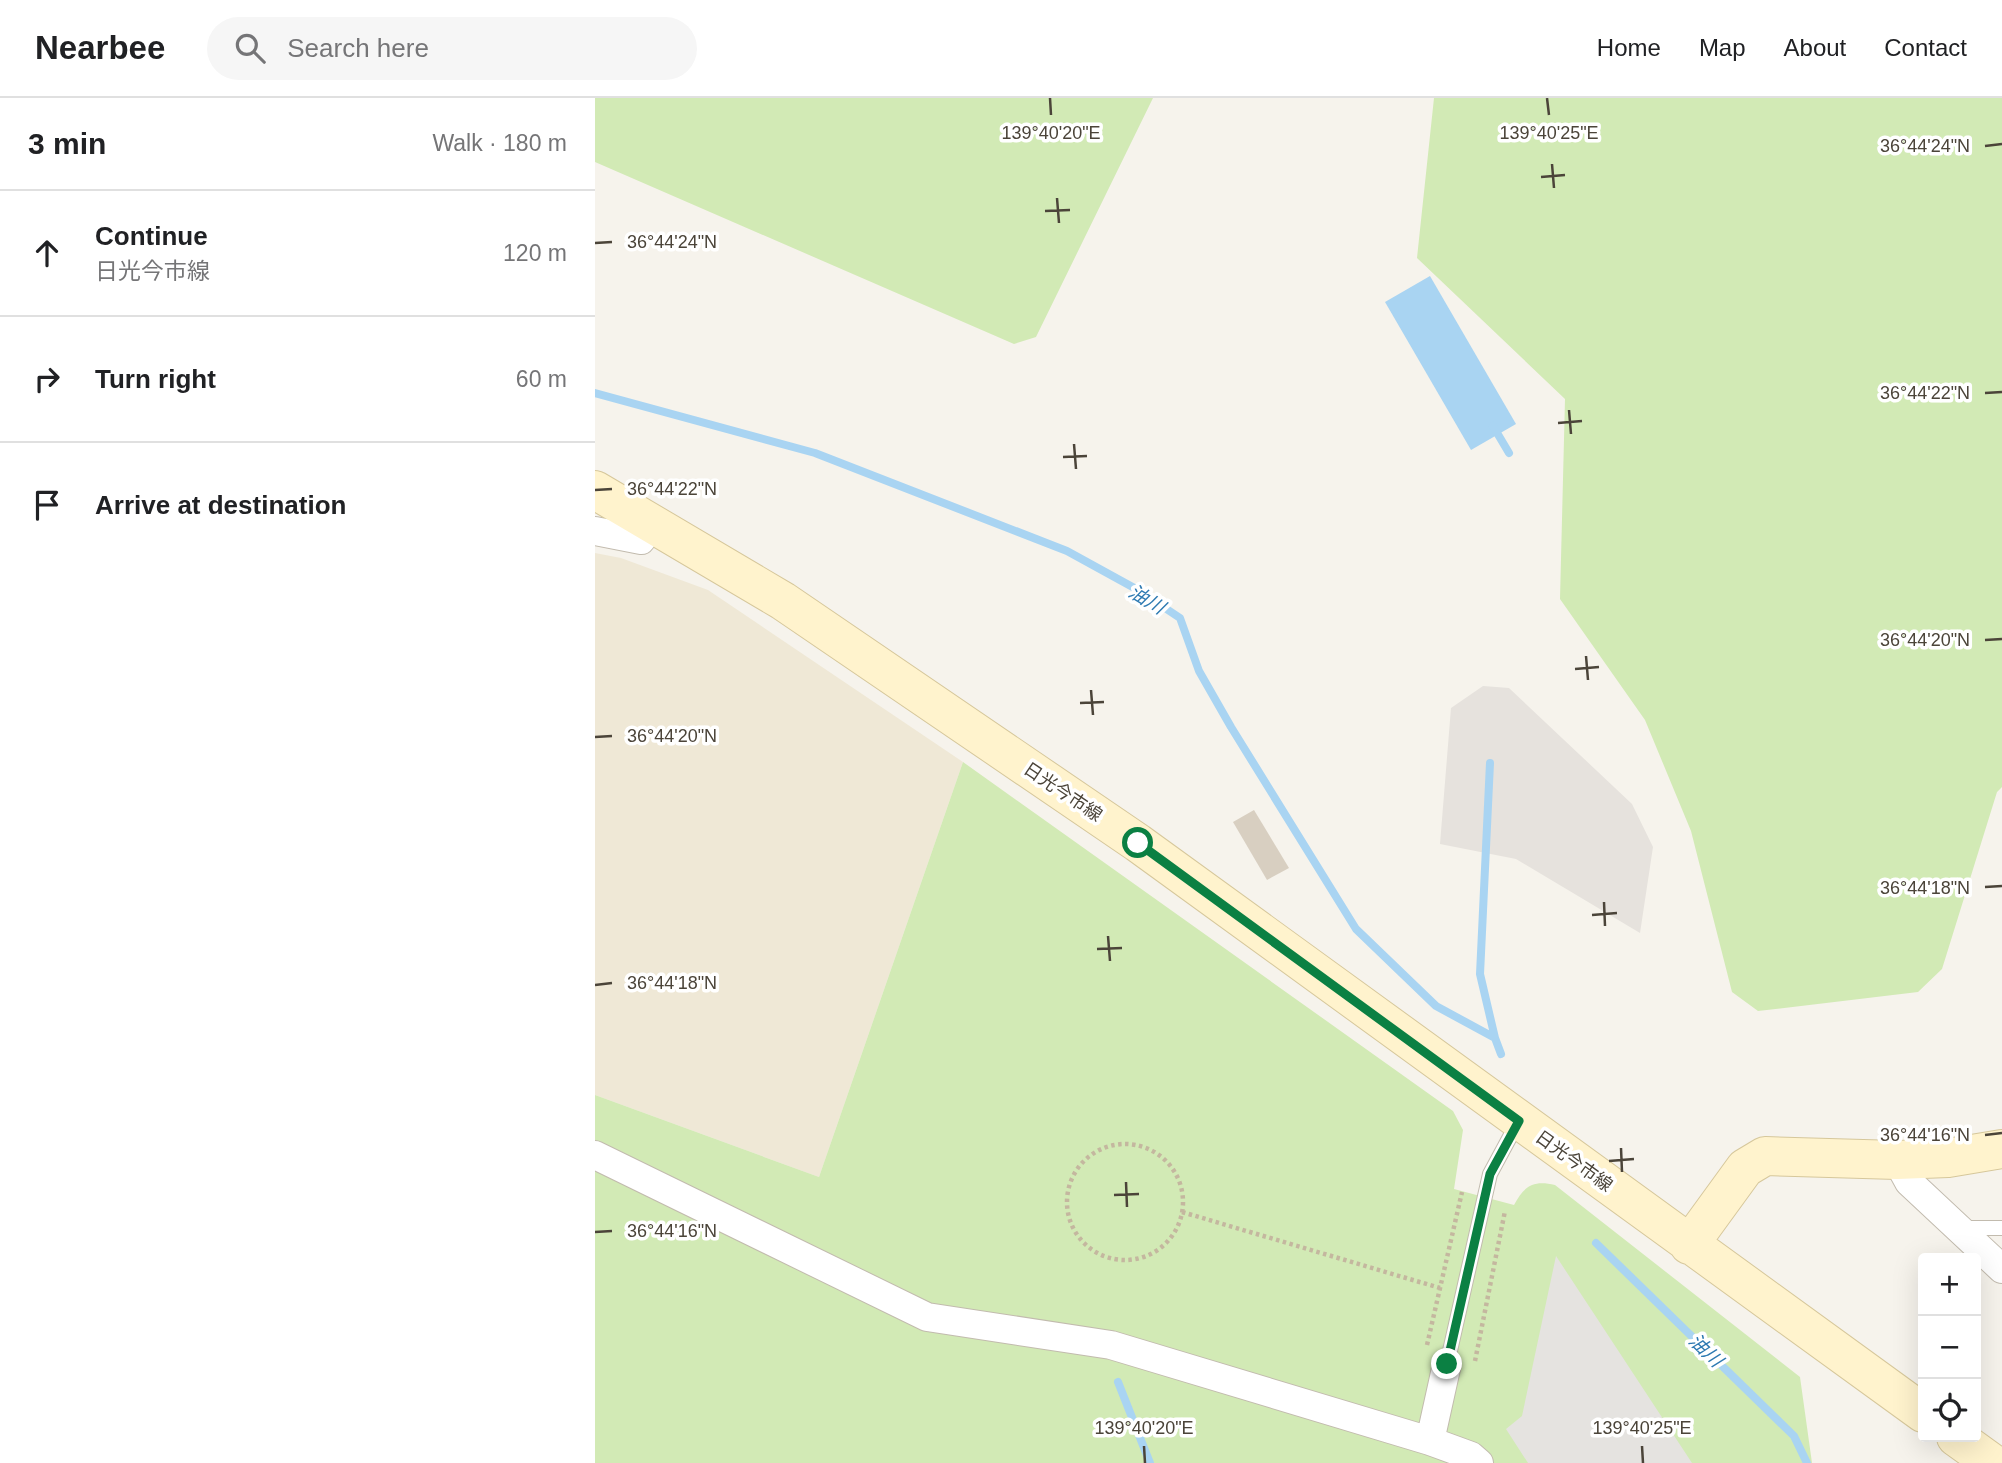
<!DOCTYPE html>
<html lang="en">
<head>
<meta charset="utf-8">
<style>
  body { margin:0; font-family:Helvetica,"Noto Sans JP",sans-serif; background:#f6f6f6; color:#202124 }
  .controls { position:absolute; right:21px; bottom:21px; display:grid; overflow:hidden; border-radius:7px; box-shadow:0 7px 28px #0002 }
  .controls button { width:63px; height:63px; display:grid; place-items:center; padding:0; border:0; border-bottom:2px solid #e0e0e0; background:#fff; color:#202124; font:35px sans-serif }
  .stop { position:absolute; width:21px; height:21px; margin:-16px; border:5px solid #0b8043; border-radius:50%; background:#fff }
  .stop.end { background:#0b8043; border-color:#fff; box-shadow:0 2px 7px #0008 }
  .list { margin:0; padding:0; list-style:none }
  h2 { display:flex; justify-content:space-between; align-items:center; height:91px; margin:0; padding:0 28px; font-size:30px }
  h2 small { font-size:23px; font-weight:400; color:#757577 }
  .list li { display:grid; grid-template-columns:46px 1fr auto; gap:21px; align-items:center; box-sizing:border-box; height:126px; padding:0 28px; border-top:2px solid #e0e0e0 }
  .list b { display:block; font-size:26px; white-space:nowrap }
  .list p { margin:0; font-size:23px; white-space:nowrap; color:#757577 }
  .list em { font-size:23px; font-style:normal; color:#757577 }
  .icon { flex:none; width:38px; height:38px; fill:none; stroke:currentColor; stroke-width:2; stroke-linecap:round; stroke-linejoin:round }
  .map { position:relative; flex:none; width:1407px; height:1365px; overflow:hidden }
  header { display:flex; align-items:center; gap:42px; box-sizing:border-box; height:98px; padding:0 35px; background:#fff; border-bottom:2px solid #e0e0e0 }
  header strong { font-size:33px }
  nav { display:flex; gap:38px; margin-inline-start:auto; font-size:24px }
  .search { width:490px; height:63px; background:#f6f6f6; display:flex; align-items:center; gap:18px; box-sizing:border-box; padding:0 24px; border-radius:38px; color:#757577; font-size:26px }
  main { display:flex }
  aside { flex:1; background:#fff }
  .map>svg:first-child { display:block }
</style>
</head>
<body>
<header>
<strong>Nearbee</strong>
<div class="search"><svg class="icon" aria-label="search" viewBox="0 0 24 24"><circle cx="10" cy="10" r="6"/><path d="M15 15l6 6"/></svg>Search here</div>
<nav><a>Home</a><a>Map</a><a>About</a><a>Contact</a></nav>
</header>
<main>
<aside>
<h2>3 min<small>Walk · 180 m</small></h2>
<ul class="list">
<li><svg class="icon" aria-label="ahead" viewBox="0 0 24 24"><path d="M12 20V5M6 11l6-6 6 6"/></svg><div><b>Continue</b><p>日光今市線</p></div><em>120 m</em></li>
<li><svg class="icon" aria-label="right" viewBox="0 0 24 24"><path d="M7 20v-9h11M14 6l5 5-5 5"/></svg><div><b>Turn right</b></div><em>60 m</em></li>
<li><svg class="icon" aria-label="arrive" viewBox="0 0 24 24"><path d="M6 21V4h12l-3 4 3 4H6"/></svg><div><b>Arrive at destination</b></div></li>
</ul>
</aside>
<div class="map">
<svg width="1407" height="1365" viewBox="0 0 1407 1365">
  <rect width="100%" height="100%" fill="#f6f3ec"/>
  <path fill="#e6e2dd" d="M888,588L914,590L1037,706L1058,749L1045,835L921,761L845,746L856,610Z"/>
  <path fill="#efe8d6" d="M0,455L26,460L113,492L368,664L224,1079L0,997Z"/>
  <path fill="#d2eab5" d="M0,0H558L441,239L419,246L0,64Z
    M839,0H1407V689L1402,694L1347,871L1323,894L1163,913L1137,894L1096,733L1050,622L965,501L970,301L822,160Z
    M368,664L858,1013L868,1032L859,1091L919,1107C929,1088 938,1082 960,1087L1205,1279L1217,1365H0V997L224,1079Z"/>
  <path fill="#e5e3e0" d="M961,1158L1097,1365H933L911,1331L927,1318Z"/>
  <path fill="#a9d4f2" d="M835,178L921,326L876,352L790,204Z"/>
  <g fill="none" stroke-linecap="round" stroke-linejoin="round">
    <path stroke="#a9d4f2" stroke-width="8" d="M0,295L220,355L472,453L543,492L585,520L604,573L636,629L761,831L841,908L900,940L906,956
      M898,328L914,355
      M895,665L885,876L900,940
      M1001,1145L1199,1338L1212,1365
      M523,1284L555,1365"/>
  </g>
  <path fill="#d8cfc1" d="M659,712L694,770L672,782L638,724Z"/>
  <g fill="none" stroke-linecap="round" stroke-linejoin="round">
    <defs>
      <path id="lane" d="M1364,1130H1407
        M852,1266L895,1076L923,1024"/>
      <path id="street" d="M0,433L46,442L56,428
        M0,1057L332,1219L516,1247L835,1343L876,1358L884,1365
        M1302,1062L1314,1084L1407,1171
        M835,1343L852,1266"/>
      <path id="secondary" d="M0,392L188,503L543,745L1328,1315
        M1094,1147L1150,1070L1170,1058L1302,1062L1353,1060L1407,1051
        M1361,1339L1397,1365"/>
    </defs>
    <use href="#lane" stroke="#c2bbae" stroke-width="16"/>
    <use href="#street" stroke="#c2bbae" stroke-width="30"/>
    <use href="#secondary" stroke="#d6c79b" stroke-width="40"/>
    <path stroke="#c4b79f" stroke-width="4.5" stroke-dasharray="3.5 3.5" stroke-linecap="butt" d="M472 1104a58 58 0 1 1 116 0a58 58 0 1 1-116 0Z
      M587,1114L845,1190
      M832,1247L867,1094
      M880,1263L910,1113"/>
    <use href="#lane" stroke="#fff" stroke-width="14"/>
    <use href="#street" stroke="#fff" stroke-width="28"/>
    <use href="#secondary" stroke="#fff3cd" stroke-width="38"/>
  </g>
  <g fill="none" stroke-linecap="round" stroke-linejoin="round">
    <path stroke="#0b8043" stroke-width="9" d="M543,745L924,1023L895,1076L852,1266"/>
  </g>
  <path fill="none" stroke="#4b4439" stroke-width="2.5" d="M455,0L456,17M952,0L954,17M1390,48L1407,46M957,66L959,90M946,79L970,77M462,100L464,125M450,113L475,112M0,145L17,144M1390,295L1407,294M974,312L976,336M963,325L987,323M479,346L481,371M468,359L492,358M0,392L17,391M1390,542L1407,541M991,558L993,582M980,571L1004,569M496,592L498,617M485,605L509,604M0,639L17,638M1390,789L1407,788M1009,804L1010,828M997,817L1022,815M513,838L515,863M502,851L527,850M0,887L17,885M1390,1037L1407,1035M1026,1050L1027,1074M1014,1063L1039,1061M531,1084L532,1109M519,1097L544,1096M0,1134L17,1133M549,1348L550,1365M1047,1348L1048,1365"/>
  <g text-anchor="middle" stroke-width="7" stroke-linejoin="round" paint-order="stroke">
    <g font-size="18" fill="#4b4439" stroke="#fff">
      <text transform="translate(468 694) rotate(34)" y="6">日光今市線</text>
      <text transform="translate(979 1063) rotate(36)" y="6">日光今市線</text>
    </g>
    <g font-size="19" font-style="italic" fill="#2e7ab2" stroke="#fff">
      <text transform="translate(552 501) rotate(31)" y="7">油川</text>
      <text transform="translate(1111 1252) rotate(44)" y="7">油川</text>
    </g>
  </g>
  <g font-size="18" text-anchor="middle" fill="#4b4439" stroke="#fff" stroke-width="7" stroke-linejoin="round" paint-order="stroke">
    <text x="456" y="41">139°40'20"E</text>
    <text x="954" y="41">139°40'25"E</text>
    <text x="1330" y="54">36°44'24"N</text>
    <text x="77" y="150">36°44'24"N</text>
    <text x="1330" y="301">36°44'22"N</text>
    <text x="77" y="397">36°44'22"N</text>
    <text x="1330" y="548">36°44'20"N</text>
    <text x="77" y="644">36°44'20"N</text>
    <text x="1330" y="796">36°44'18"N</text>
    <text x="77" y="891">36°44'18"N</text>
    <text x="1330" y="1043">36°44'16"N</text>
    <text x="77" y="1139">36°44'16"N</text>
    <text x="549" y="1336">139°40'20"E</text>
    <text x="1047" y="1336">139°40'25"E</text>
  </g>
</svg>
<div class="controls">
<button>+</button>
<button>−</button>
<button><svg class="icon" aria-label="locate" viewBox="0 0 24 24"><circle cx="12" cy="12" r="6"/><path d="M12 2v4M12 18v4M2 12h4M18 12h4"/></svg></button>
</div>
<div class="stop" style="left:543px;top:745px"></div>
<div class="stop end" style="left:852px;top:1266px"></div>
</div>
</main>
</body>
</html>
